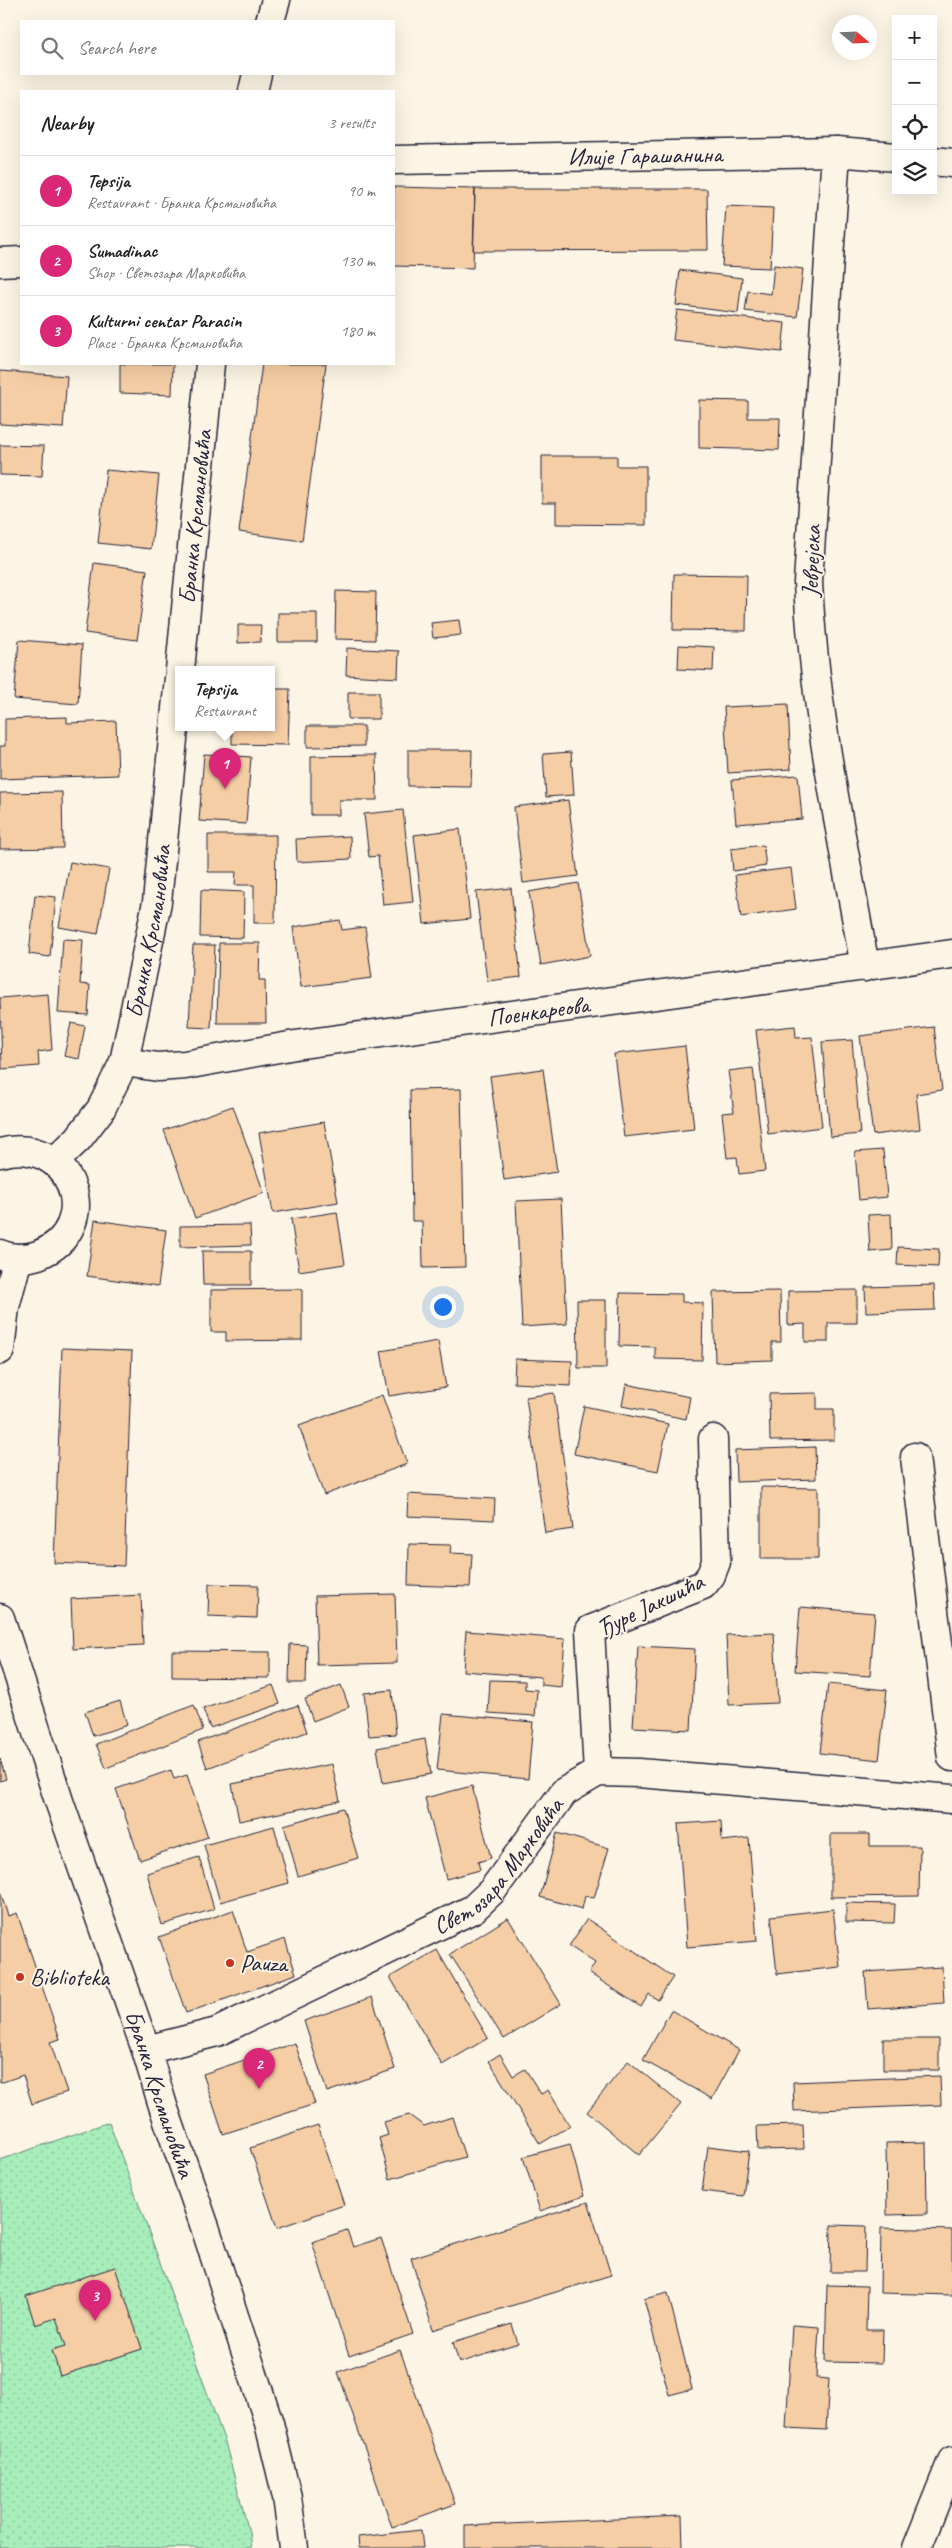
<!DOCTYPE html>
<html lang="en">
<head>
<meta charset="utf-8">
<style>
  body { margin:0; font-family:Caveat,sans-serif; background:#f2f2f2; color:#222 }
  .controls { position:absolute; right:15px; top:15px; display:grid; overflow:hidden; border-radius:0px; box-shadow:0 5px 20px #0002 }
  .controls button { width:45px; height:45px; display:grid; place-items:center; padding:0; border:0; border-bottom:1px solid #e0e0e0; background:#fff; color:#222; font:25px sans-serif }
  .compass { position:absolute; left:832px; top:15px; width:45px; height:45px; border-radius:50%; background:#fff; box-shadow:0 5px 20px #0002; rotate:109deg }
  .you { position:absolute; left:442px; top:1306px; width:18px; height:18px; margin:-12px; border:4px solid #fff; border-radius:50%; background:#1a73e8; box-shadow:0 0 0 8px #1a73e833 }
  .badge { display:grid; place-items:center; width:32px; height:32px; border-radius:50%; background:#db2777; color:#fff; font-size:16px; font-weight:700 }
  .pin { position:absolute; translate:-50% -41px; filter:drop-shadow(0 1px 2px #0008) }
  .pin::after { content:''; position:absolute; top:26px; width:18px; height:15px; background:inherit; clip-path:polygon(0 0,100% 0,50% 100%) }
  .popup { position:absolute; left:175px; top:666px; width:100px; height:65px; box-sizing:border-box; display:grid; place-content:center; border-radius:0px; background:#fff; filter:drop-shadow(0 1px 4px #0005); font-size:16px; white-space:nowrap; color:#767676 }
  .popup b { font-size:19px; color:#222 }
  .popup::after { content:''; position:absolute; left:50%; top:100%; margin-left:-10px; border:10px solid transparent; border-top-color:#fff }
  .list { margin:0; padding:0; list-style:none }
  h2 { display:flex; justify-content:space-between; align-items:center; height:65px; margin:0; padding:0 20px; font-size:21px }
  h2 small { font-size:16px; font-weight:400; color:#767676 }
  .list li { display:grid; grid-template-columns:32px 1fr auto; gap:15px; align-items:center; box-sizing:border-box; height:70px; padding:0 20px; border-top:1px solid #e0e0e0 }
  .list b { display:block; font-size:19px; white-space:nowrap }
  .list p { margin:0; font-size:16px; white-space:nowrap; color:#767676 }
  .list em { font-size:16px; font-style:normal; color:#767676 }
  .icon { flex:none; width:28px; height:28px; fill:none; stroke:currentColor; stroke-width:2; stroke-linecap:round; stroke-linejoin:round }
  .map { position:relative; flex:none; width:952px; height:2548px; overflow:hidden }
  .search { position:absolute; background:#fff; box-shadow:0 5px 20px #0002; left:20px; top:20px; width:375px; height:55px; display:flex; align-items:center; gap:12px; box-sizing:border-box; padding:0 18px; border-radius:0px; color:#767676; font-size:19px }
  .panel { position:absolute; background:#fff; box-shadow:0 5px 20px #0002; left:20px; top:90px; width:375px; height:275px; border-radius:0px }
  .map>svg:first-child { display:block }
</style>
</head>
<body>
<div class="map">
<svg width="952" height="2548" viewBox="0 0 952 2548">
  <defs>
    <pattern id="park-dots" width="8" height="8" patternUnits="userSpaceOnUse" patternTransform="scale(1.25)"><rect width="8" height="8" fill="#a7eebb"/><path d="M2 2h.1M6 6h.1" fill="none" stroke="#8fcca2" stroke-width="1.8" stroke-linecap="round"/></pattern>
  </defs>
  <rect width="100%" height="100%" fill="#fcf5e5"/>
  <filter id="ink" filterUnits="userSpaceOnUse"><feTurbulence type="fractalNoise" baseFrequency=".02" numOctaves="2"/><feDisplacementMap in="SourceGraphic" scale="10" xChannelSelector="R" yChannelSelector="G"/><feConvolveMatrix kernelMatrix="1 2 1 2 8 2 1 2 1" color-interpolation-filters="sRGB"/></filter>
  <g filter="url(#ink)">
    <path fill="url(#park-dots)" stroke="#64887b" d="M109,2122L225,2442L249,2532L251,2548H0V2160Z"/>
    <path fill="#f6cea5" stroke="#22223b" d="M394,187L475,189L473,268L394,266Z
      M475,189H707L708,250L473,251Z
      M726,206L773,208L770,268L722,266Z
      M774,265L803,269L797,317L745,311L748,291L771,294Z
      M680,270L742,278L738,313L676,305Z
      M677,310L785,323L782,352L673,340Z
      M120,364H173L172,395L120,393Z
      M262,364H326L302,541L239,532Z
      M0,371L67,376L63,428L0,424Z
      M699,400L748,401V418H780L779,450L699,448Z
      M0,445L44,446L42,476L0,475Z
      M542,456H617V466H646V525L556,524V503H542Z
      M106,470L159,475L151,549L98,543Z
      M94,563L147,570L137,640L85,633Z
      M674,574L747,575L746,631L673,630Z
      M336,591L376,592L375,640L335,639Z
      M278,613H317V642H278Z
      M459,620L461,635L433,638L431,623Z
      M238,625H261L260,642L238,643Z
      M19,640L82,645L78,704L14,699Z
      M679,645L714,647L713,671L678,669Z
      M347,648L399,651L398,678L346,675Z
      M271,689H290L288,745L232,744V728H271Z
      M348,692H379V719H348Z
      M788,704L791,769L728,773L724,707Z
      M67,717V723L116,721L118,775L0,779V746H5V719Z
      M307,726H364V746L307,747Z
      M408,750H472L471,787L408,786Z
      M571,752L574,795L546,797L543,754Z
      M204,754L251,757L246,824L199,821Z
      M376,755L377,800H339V815H311V756Z
      M798,775L802,819L736,824L732,780Z
      M62,792L63,848L0,849V793Z
      M568,800L578,876L523,883L514,807Z
      M403,810L413,902L383,905L378,856L369,857L364,814Z
      M460,829L470,919L424,924L414,835Z
      M208,835H276L275,923H254V885H235L236,872H208Z
      M350,836L351,859L297,862L296,839Z
      M763,845L766,866L733,871L731,849Z
      M70,862L109,869L98,934L59,927Z
      M791,868L796,909L741,917L735,875Z
      M578,883L590,956L541,965L529,892Z
      M511,888L521,977L487,981L476,892Z
      M201,890L244,892L243,938L200,937Z
      M35,895L56,897L50,957L29,954Z
      M340,920L342,930L365,927L372,978L301,987L293,927Z
      M63,939L83,940L80,984L90,985L88,1015L58,1013Z
      M219,943H260L259,980H265L266,1023H217Z
      M193,945H215L211,1028L189,1027Z
      M48,994L52,1050L38,1052L39,1066L2,1069L0,998Z
      M71,1023L85,1026L79,1059L64,1056Z
      M795,1026L796,1038L812,1037L822,1127L768,1134L756,1030Z
      M934,1027L942,1090L916,1094L920,1129L873,1135L860,1036Z
      M852,1040L860,1134L830,1137L822,1042Z
      M685,1046L694,1129L624,1137L614,1054Z
      M753,1068L765,1171L739,1174L737,1157L727,1158L722,1113L734,1112L728,1071Z
      M543,1069L557,1172L504,1180L490,1076Z
      M461,1089L465,1267L423,1268L422,1221H412L410,1090Z
      M233,1106L264,1193L195,1218L164,1130Z
      M324,1122L338,1202L273,1213L259,1133Z
      M883,1150L887,1197L859,1200L855,1152Z
      M561,1199L567,1324L522,1327L516,1201Z
      M337,1212L345,1264L299,1271L291,1219Z
      M891,1214L892,1250L870,1252L868,1215Z
      M95,1220L166,1230L158,1286L87,1276Z
      M250,1225L251,1245L180,1247V1226Z
      M898,1247L939,1249L938,1267L897,1265Z
      M202,1251H251V1285H203Z
      M934,1285L935,1310L866,1312L865,1287Z
      M302,1289V1340L226,1341V1332H211V1290Z
      M857,1290V1323H828V1342H805V1324L788,1325V1291Z
      M780,1291L781,1342H772V1360L715,1362L713,1292Z
      M620,1293L682,1294V1302L703,1303L702,1360L655,1359V1347L619,1346Z
      M577,1300H606V1368H578Z
      M438,1341L446,1387L389,1396L381,1351Z
      M62,1348L132,1351L124,1566L54,1563Z
      M515,1359L572,1361L571,1386L514,1383Z
      M626,1384L690,1397L686,1419L622,1406Z
      M554,1393L573,1529L545,1533L526,1397Z
      M817,1393V1409H834V1440L770,1441L769,1394Z
      M382,1395L407,1464L324,1495L299,1426Z
      M584,1406L668,1424L658,1471L574,1454Z
      M815,1447L816,1479L736,1482L735,1450Z
      M761,1487L818,1488V1559H761Z
      M408,1494L495,1499L494,1520L407,1516Z
      M409,1544L451,1545L450,1553L472,1554L470,1587L408,1585Z
      M209,1584L258,1585L257,1618L208,1616Z
      M395,1594L397,1663L317,1665L315,1596Z
      M141,1595L143,1645L73,1649L71,1599Z
      M800,1607L875,1613L870,1676L795,1671Z
      M466,1631L565,1639L561,1687L541,1685V1677L463,1671Z
      M774,1633L778,1703L729,1705L726,1635Z
      M290,1644L307,1645L306,1683H289Z
      M638,1646L695,1649L691,1730L633,1727Z
      M172,1651L270,1652V1678L172,1677Z
      M490,1680L525,1681V1689L537,1690L535,1716L488,1713Z
      M828,1684L887,1690L879,1760L820,1753Z
      M273,1685L280,1704L210,1728L203,1709Z
      M341,1685L349,1707L313,1721L305,1699Z
      M392,1690L396,1734L369,1736L364,1693Z
      M120,1701L127,1725L93,1736L85,1712Z
      M194,1705L203,1730L106,1768L96,1744Z
      M298,1705L307,1732L207,1768L198,1742Z
      M443,1714L533,1722L528,1779L437,1770Z
      M425,1739L431,1774L383,1783L377,1748Z
      M0,1759L6,1779L0,1781Z
      M332,1764L340,1801L239,1821L232,1784Z
      M171,1770L174,1779L187,1775L208,1837L140,1860L116,1789Z
      M472,1786L491,1858L478,1862L480,1870L446,1879L425,1798Z
      M343,1808L358,1858L298,1876L284,1825Z
      M721,1821L722,1841L749,1838L757,1941L687,1947L678,1824Z
      M274,1826L289,1883L220,1902L204,1845Z
      M557,1833L609,1848L594,1898L585,1896L582,1909L540,1897Z
      M831,1834H870V1846H920L919,1896L831,1897Z
      M199,1857L214,1909L162,1925L147,1873Z
      M0,1891L8,1916L17,1913L60,2039L50,2042L67,2092L32,2104L23,2075L0,2083Z
      M846,1903L895,1904L894,1923L846,1922Z
      M833,1909L840,1967L777,1974L771,1916Z
      M233,1910L247,1952L285,1939L296,1974L186,2013L159,1937Z
      M508,1918L561,2004L504,2039L450,1954Z
      M587,1919L673,1977L658,2000L649,1994L641,2007L589,1973L595,1963L569,1946Z
      M437,1950L488,2038L442,2065L390,1977Z
      M942,1967L944,2003L868,2009L865,1972Z
      M372,1997L395,2069L327,2092L304,2021Z
      M671,2010L739,2050L712,2099L643,2060Z
      M883,2039H939V2070H883Z
      M295,2043L315,2104L223,2134L203,2074Z
      M500,2054L513,2076L525,2069L541,2094L548,2090L570,2126L540,2144L489,2061Z
      M628,2061L681,2104L639,2155L587,2112Z
      M940,2076L941,2105L794,2111L793,2082Z
      M409,2115L424,2126L452,2117L465,2157L390,2179L379,2138L388,2135L384,2122Z
      M318,2125L344,2205L277,2228L250,2148Z
      M803,2125L804,2149L758,2150L757,2126Z
      M926,2142L927,2214L887,2215L886,2143Z
      M570,2144L584,2196L540,2211L523,2157Z
      M708,2146L749,2151L743,2196L702,2191Z
      M588,2202L611,2275L433,2330L411,2258Z
      M831,2225L866,2226L865,2272H830Z
      M881,2228L952,2230V2295L880,2293Z
      M347,2230L353,2247L381,2238L413,2334L349,2356L312,2242Z
      M115,2267L142,2349L60,2376L52,2350L66,2346L56,2318L35,2325L26,2296Z
      M827,2285L867,2286L866,2330H883L882,2363L825,2362Z
      M668,2293L692,2389L669,2395L644,2299Z
      M512,2324L518,2344L459,2363L453,2342Z
      M792,2325L819,2327L816,2378L829,2379L826,2430L786,2428Z
      M400,2350L455,2504L392,2527L338,2372Z
      M682,2516L683,2548H465V2526Z
      M421,2530L423,2548H359L358,2537Z"/>
    <g fill="none" stroke-linecap="round" stroke-linejoin="round">
      <defs>
        <g id="minor">
          <path d="M270,21L276,0"/>
          <path d="M253,91L257,74"/>
          <path d="M836,152L808,582C814,712 843,840 865,967"/>
          <path id="s1" d="M394,160L836,152L896,157"/>
          <path d="M933,161L952,163"/>
          <path d="M0,262L21,261"/>
          <path id="s2" d="M180,670L210,364"/>
          <path id="s3" d="M124,1062L158,1067L185,1065L295,1045L952,954"/>
          <path d="M0,1153C72,1133 106,1228 38,1255C26,1259 11,1259 0,1254"/>
          <path id="s4" d="M55,1161L78,1139L101,1109L124,1062L157,902L179,678"/>
          <path d="M0,1350L5,1307L18,1258"/>
          <path d="M915,1457L952,1757"/>
          <path id="s5" d="M0,1618L59,1801L146,2050L163,2106L205,2227L269,2423L287,2497L294,2548"/>
          <path d="M598,1772L590,1630L703,1585L711,1575L716,1562L713,1439"/>
          <path id="s6" d="M146,2050L217,2032L473,1909L492,1891L564,1792L598,1772L639,1773L952,1799"/>
          <path d="M917,2548L952,2461"/>
        </g>
      </defs>
      <use href="#minor" stroke="#22223b" stroke-width="31"/>
      <use href="#minor" stroke="#fcf5e5" stroke-width="28"/>
    </g>
  </g>
  <g fill="#c8321e" stroke="#fcf5e5" stroke-width="2">
    <circle cx="230" cy="1963" r="5"/>
    <circle cx="20" cy="1977" r="5"/>
  </g>
  <g text-anchor="middle" stroke-width="4" stroke-linejoin="round" paint-order="stroke">
    <g font-size="24" fill="#22223b" stroke="#fcf5e5">
      <text dy="8" stroke="none"><textPath href="#s1" startOffset="251">Илије Гарашанина</textPath></text>
      <text dy="8" stroke="none"><textPath href="#s2" startOffset="154">Бранка Крсмановића</textPath></text>
      <text transform="translate(811 561) rotate(-88)" y="8">Јеврејска</text>
      <text dy="8" stroke="none"><textPath href="#s4" startOffset="255">Бранка Крсмановића</textPath></text>
      <text dy="8" stroke="none"><textPath href="#s3" startOffset="419">Поенкареова</textPath></text>
      <text transform="translate(650 1605) rotate(-26)" y="8">Ђуре Јакшића</text>
      <text dy="8" stroke="none"><textPath href="#s6" startOffset="405">Светозара Марковића</textPath></text>
      <text dy="8" stroke="none"><textPath href="#s5" startOffset="502">Бранка Крсмановића</textPath></text>
    </g>
    <g font-size="24" fill="#22223b" stroke="#fcf5e5" text-anchor="start">
      <text x="240" y="1971">Pauza</text>
      <text x="30" y="1985">Biblioteka</text>
    </g>
  </g>
</svg>
<div class="controls">
<button>+</button>
<button>−</button>
<button><svg class="icon" aria-label="locate" viewBox="0 0 24 24"><circle cx="12" cy="12" r="6"/><path d="M12 2v4M12 18v4M2 12h4M18 12h4"/></svg></button>
<button><svg class="icon" aria-label="layers" viewBox="0 0 24 24"><path d="M12 4l9 5-9 5-9-5zM3 14l9 5 9-5"/></svg></button>
</div>
<svg class="compass" viewBox="-18 -18 36 36"><path d="M0-13l5 13h-10z" fill="#e53935"/><path d="M0 13l5-13h-10z" fill="#767676"/></svg>
<div class="you"></div>
<div class="pin badge" style="left:225px;top:789px">1</div>
<div class="popup"><b>Tepsija</b>Restaurant</div>
<div class="pin badge" style="left:259px;top:2089px">2</div>
<div class="pin badge" style="left:95px;top:2321px">3</div>
<div class="search"><svg class="icon" aria-label="search" viewBox="0 0 24 24"><circle cx="10" cy="10" r="6"/><path d="M15 15l6 6"/></svg>Search here</div>
<section class="panel">
<h2>Nearby<small>3 results</small></h2>
<ul class="list">
<li><span class="badge">1</span><div><b>Tepsija</b><p>Restaurant · Бранка Крсмановића</p></div><em>90 m</em></li>
<li><span class="badge">2</span><div><b>Sumadinac</b><p>Shop · Светозара Марковића</p></div><em>130 m</em></li>
<li><span class="badge">3</span><div><b>Kulturni centar Paracin</b><p>Place · Бранка Крсмановића</p></div><em>180 m</em></li>
</ul>
</section>
</div>
</body>
</html>
